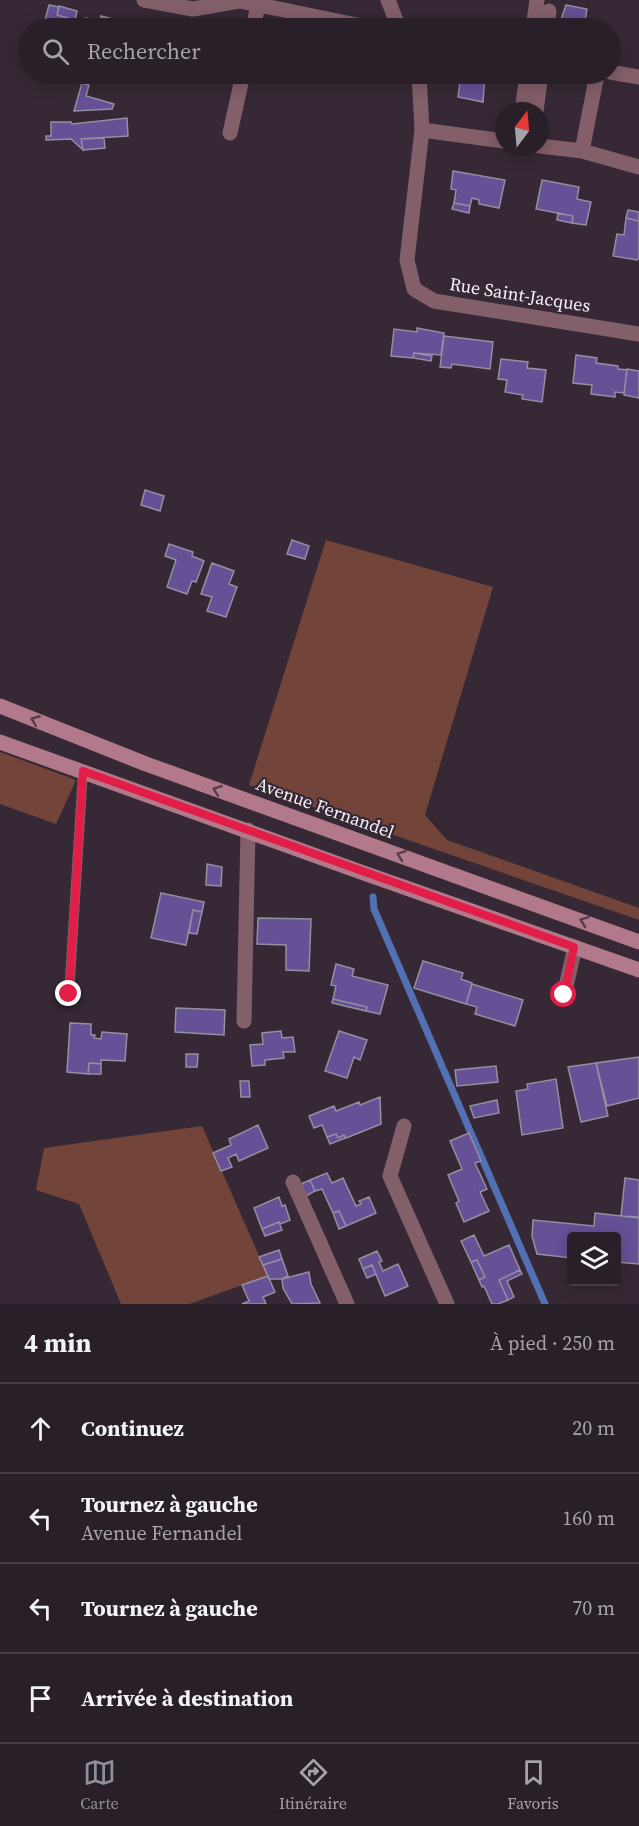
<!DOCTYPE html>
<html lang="fr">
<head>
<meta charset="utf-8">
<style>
  body { margin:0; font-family:"Source Serif 4",serif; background:#302730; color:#f1f3f6 }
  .controls { position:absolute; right:18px; bottom:18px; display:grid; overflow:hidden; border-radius:6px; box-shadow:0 3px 15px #0003 }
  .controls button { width:54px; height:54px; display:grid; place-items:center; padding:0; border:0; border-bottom:2px solid #443d45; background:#281f28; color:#f1f3f6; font:30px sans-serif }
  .compass { position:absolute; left:495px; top:102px; width:54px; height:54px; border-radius:50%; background:#281f28; box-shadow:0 3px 15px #0003; rotate:16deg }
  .stop { position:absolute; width:18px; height:18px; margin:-14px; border:4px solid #e11d48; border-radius:50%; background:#fff }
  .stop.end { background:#e11d48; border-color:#fff; box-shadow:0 2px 6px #0008 }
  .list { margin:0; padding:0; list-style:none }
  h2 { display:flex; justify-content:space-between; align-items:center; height:78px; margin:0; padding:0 24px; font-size:26px }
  h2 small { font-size:20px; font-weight:400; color:#a5a2a8 }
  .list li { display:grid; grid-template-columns:39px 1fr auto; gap:18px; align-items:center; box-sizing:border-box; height:90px; padding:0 24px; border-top:2px solid #443d45 }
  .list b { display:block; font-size:22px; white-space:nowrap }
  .list p { margin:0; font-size:20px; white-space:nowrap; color:#a5a2a8 }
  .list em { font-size:20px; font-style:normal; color:#a5a2a8 }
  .icon { flex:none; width:33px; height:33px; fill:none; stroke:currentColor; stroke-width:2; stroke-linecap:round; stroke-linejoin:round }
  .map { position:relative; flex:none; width:639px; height:1304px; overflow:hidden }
  .search { position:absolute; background:#281f28; box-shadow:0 3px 15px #0003; left:18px; right:18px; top:18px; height:66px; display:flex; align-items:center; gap:15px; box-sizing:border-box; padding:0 21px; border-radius:33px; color:#a5a2a8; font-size:22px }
  .sheet { height:438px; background:#281f28 }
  nav { display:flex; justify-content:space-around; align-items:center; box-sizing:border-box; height:84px; border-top:2px solid #443d45; background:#281f28; font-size:16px; color:#a5a2a8 }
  nav a { display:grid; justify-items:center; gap:3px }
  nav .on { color:#8c9099 }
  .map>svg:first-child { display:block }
</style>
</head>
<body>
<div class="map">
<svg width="639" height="1304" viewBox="0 0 639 1304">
  <rect width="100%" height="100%" fill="#362935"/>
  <path fill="#73443a" d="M326,540L493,587L425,815L447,840L639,908V920L249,785Z
    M0,752L76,780L56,824L0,804Z
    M202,1126L268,1276L189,1304H121L79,1204L36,1190L44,1148Z"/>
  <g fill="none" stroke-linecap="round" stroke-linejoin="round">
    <path stroke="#5270b3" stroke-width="7" d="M373,897L374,909L545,1304"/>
  </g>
  <path fill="#665096" stroke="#948fa1" stroke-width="1.5" d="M49,5L59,7L57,15L85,23L86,18L99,22L98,28H43Z
    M566,5L587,9L585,21L595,23L594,28H558Z
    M59,6L77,11L75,20L57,15Z
    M101,16L147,28H98Z
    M504,19L523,21L522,28H503Z
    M441,23L476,28H440Z
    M461,74H485L483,102L458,97Z
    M82,83L89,85L86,96L114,104L112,109L74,111Z
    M127,118L128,136L81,139L83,150L71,139L46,140V136H51V122H71L72,124Z
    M104,138L105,148L83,150L81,139Z
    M453,171L505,180L499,208L479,204V200L472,198L470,206L454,203L456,190L451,189Z
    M542,180L579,187L577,199L591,202L586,225L572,223L573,216L536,209Z
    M454,203L470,206L469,213L452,209Z
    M628,210L639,212V221L626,218Z
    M558,213L573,216L572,223L557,220Z
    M626,218L639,221V258L637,260L613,256L617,234L624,235Z
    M417,328L444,333L441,355L414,353L413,358L391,356L394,329L417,332Z
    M444,336L493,342L490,369L452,364L451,368L440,367Z
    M414,353L432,356L431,361L413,358Z
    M576,355L597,358L596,363L618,366V369L627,370L624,393L615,392V397L591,394L592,385L573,383Z
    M501,359L528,362L527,368L546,370L542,402L522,399L523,395L505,392L507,380L498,379Z
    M627,369L639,371V398L624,395Z
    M145,490L164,496L160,511L141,505Z
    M292,540L309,546L305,559L287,554Z
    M169,544L193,552L192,556L204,561L196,582L192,581L187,594L167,587L176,560L165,556Z
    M212,563L234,571L229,584L237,587L226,617L207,611L212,597L201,594Z
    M207,864L222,867L221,886L206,885Z
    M161,893L204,902L202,912L193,910L186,945L151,938Z
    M193,910L202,912L197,934L189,933Z
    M258,918L311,919L309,971L286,970V945L257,944Z
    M423,961L463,973L461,979L472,983L466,1004L414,988Z
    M336,964L354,969L352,976L388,985L380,1014L366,1011L367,1007L333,999L336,986L331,985Z
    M472,984L523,1000L515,1026L475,1014L477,1007L466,1004Z
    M333,999L367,1007L366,1011L332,1003Z
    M176,1008L225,1010L224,1035L175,1032Z
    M70,1023L91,1024V1035H95L94,1038L101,1039L102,1032L127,1034L125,1061L101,1060V1064L89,1063L88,1074L67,1072Z
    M281,1031L282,1038L293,1037L295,1052H283L284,1058L265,1060V1065L252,1066L250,1045L263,1044L262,1033Z
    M339,1031L367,1040L360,1060L354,1057L347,1078L325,1071Z
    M186,1054H198L197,1067H186Z
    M639,1057V1098L607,1106L596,1063Z
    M89,1063L101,1064V1074H88Z
    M596,1063L608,1116L581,1122L568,1067Z
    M496,1066L498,1082L457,1086L455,1070Z
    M556,1079L563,1128L522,1135L516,1091L528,1089L527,1084Z
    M240,1081H249L250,1097H241Z
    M380,1097L381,1124L346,1138L344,1135L338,1138L336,1134L327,1137L322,1125L314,1128L309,1116L334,1106L336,1111L359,1102L360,1105Z
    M497,1100L499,1113L474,1118L470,1106Z
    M258,1125L268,1148L239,1161L236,1154L228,1158L232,1167L221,1171L213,1153L231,1145L229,1139Z
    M469,1133L481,1161L475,1163L487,1189L480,1192L489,1211L464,1222L456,1203L459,1201L448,1175L462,1169L450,1141Z
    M336,1134L338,1138L344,1135L346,1138L330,1144L327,1137Z
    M327,1173L332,1183L343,1178L356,1206L361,1204L359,1201L369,1197L376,1213L346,1226L339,1211L333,1213L322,1189L315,1191L310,1180Z
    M625,1178L639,1180V1217L621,1216Z
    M310,1180L315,1191L306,1196L301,1184Z
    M279,1197L282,1206L285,1205L290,1220L280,1224L279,1222L262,1229L254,1208Z
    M339,1211L346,1226L339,1229L333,1213Z
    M595,1213L639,1218V1264L616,1262V1236H572V1258L537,1254L532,1236L533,1220L594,1226Z
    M279,1222L282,1230L265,1236L262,1229Z
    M474,1235L484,1256L509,1245L520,1270L499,1280L508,1300L498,1304H492L484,1286L482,1287L479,1280L485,1277L477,1260L471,1262L461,1241Z
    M279,1250L282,1259L263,1265L259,1257Z
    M377,1251L382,1261L379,1262L383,1271L398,1264L408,1286L385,1296L372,1265L363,1269L359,1259Z
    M282,1259L288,1276L282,1279H269L263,1265Z
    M477,1260L485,1277L479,1280L471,1262Z
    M372,1265L376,1274L367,1278L363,1269Z
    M520,1270L522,1274L507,1281L514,1297L508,1300L499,1280Z
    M309,1272L311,1284L320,1303L292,1304L283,1288L282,1279Z
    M268,1276L275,1292L263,1297L266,1304H242L249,1301L242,1285Z"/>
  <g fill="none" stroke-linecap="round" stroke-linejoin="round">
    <path stroke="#835f69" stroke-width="10" d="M69,995L83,771"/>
    <path stroke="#835f69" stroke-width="15" d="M144,0L193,9L239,1
      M235,0L371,28
      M388,0L399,28
      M253,28L258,5
      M533,28L537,0
      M547,28L549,11
      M610,72L639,77
      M419,74L422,130L407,260L414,289L434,301L639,334
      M522,111L527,74
      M536,111L541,74
      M422,130L504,141
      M230,133L243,74
      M540,146L582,151L639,167
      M582,151L597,74
      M564,995L575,947
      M244,1021L248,830
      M404,1126L390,1176L447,1304
      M293,1182L347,1304"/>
    <path stroke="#b2798a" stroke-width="15" d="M0,706L146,764L639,942
      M0,742L358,871L639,970"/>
  </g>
  <defs><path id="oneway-chevron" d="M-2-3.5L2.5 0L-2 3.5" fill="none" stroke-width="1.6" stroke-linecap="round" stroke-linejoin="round" transform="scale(1.5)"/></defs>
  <g stroke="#553d4a">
    <use href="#oneway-chevron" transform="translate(35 720) rotate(-158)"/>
    <use href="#oneway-chevron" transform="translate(217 790) rotate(-160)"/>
    <use href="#oneway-chevron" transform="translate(401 855) rotate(-160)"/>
    <use href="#oneway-chevron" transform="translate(584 921) rotate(-160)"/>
  </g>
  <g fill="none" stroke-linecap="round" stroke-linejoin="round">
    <path stroke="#e11d48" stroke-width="8" d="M69,994L83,771L574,947L564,995"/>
  </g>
  <g text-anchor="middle" stroke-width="4.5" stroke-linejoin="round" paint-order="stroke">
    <g font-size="18" fill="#f8f0f8" stroke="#362935">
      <text transform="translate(520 295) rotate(9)" y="6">Rue Saint-Jacques</text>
      <text transform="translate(325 808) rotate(20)" y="6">Avenue Fernandel</text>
    </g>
  </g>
</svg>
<div class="controls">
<button><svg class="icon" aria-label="layers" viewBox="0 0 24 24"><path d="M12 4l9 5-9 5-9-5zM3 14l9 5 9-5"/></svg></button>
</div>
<svg class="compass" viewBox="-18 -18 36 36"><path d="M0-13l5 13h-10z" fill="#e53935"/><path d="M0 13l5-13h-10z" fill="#a5a2a8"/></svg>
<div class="stop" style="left:564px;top:995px"></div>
<div class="stop end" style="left:69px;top:994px"></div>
<div class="search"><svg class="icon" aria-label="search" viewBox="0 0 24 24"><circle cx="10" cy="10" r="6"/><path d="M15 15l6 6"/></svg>Rechercher</div>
</div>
<section class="sheet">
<h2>4 min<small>À pied · 250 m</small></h2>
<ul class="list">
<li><svg class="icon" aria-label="ahead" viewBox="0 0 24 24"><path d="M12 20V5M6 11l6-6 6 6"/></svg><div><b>Continuez</b></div><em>20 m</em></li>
<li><svg class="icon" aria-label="left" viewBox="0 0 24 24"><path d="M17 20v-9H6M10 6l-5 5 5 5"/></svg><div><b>Tournez à gauche</b><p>Avenue Fernandel</p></div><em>160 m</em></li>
<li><svg class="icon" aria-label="left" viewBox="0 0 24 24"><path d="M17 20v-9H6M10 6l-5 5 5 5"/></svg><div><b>Tournez à gauche</b></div><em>70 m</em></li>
<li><svg class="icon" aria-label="arrive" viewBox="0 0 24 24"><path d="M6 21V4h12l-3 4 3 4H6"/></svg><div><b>Arrivée à destination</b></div></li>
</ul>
</section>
<nav>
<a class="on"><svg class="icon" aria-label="map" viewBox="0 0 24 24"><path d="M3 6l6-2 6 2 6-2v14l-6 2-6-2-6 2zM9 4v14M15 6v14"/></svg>Carte</a>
<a><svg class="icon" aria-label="directions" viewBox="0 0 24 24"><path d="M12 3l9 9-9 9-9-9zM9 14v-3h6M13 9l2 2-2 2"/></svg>Itinéraire</a>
<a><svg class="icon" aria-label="saved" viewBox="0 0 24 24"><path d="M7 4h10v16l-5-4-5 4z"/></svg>Favoris</a>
</nav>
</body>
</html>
